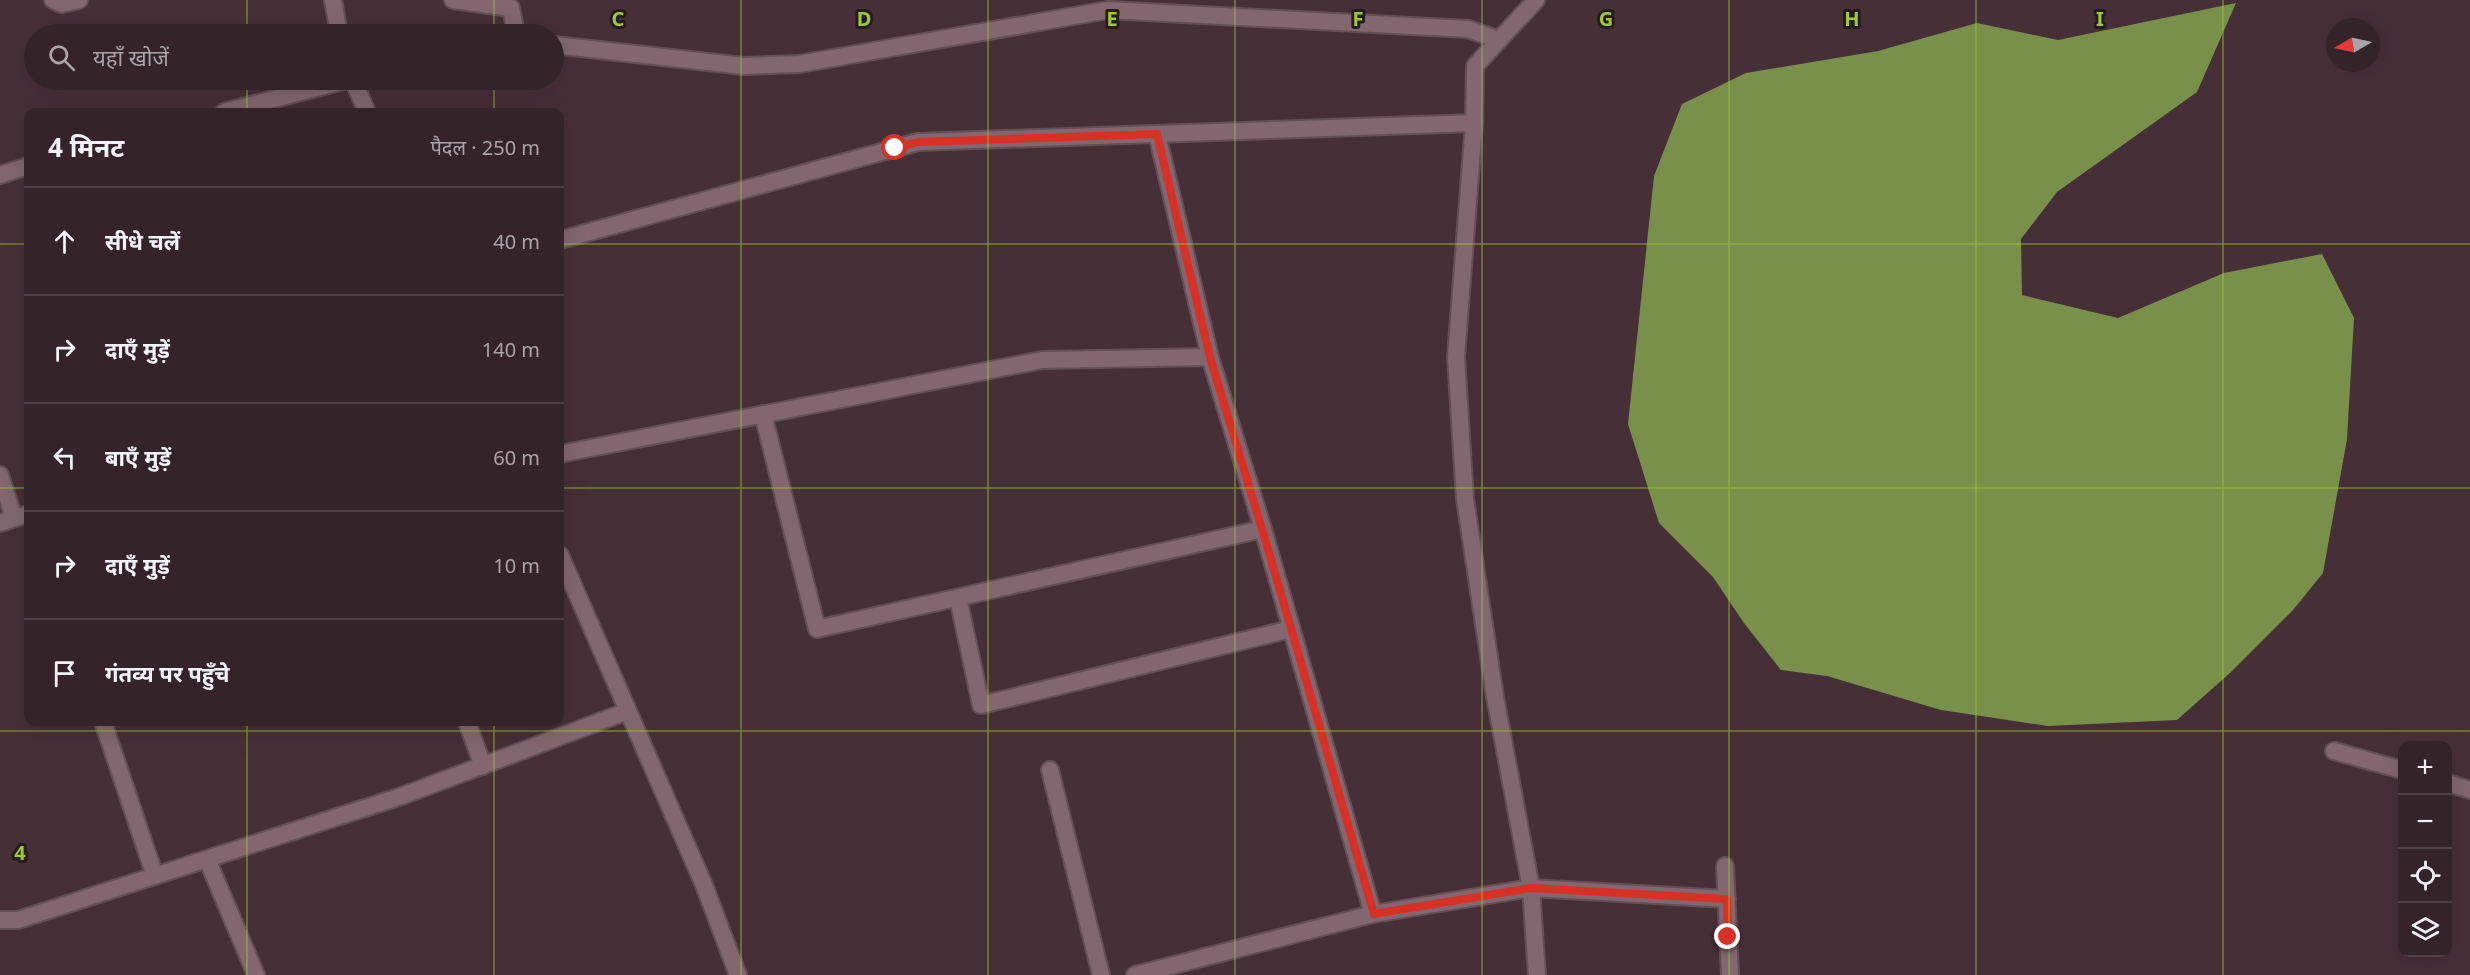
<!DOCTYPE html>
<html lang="hi">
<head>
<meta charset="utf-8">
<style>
  body { margin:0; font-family:"Noto Sans","Noto Sans Devanagari",sans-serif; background:#3d2b32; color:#f1f3f6 }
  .controls { position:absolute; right:18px; bottom:18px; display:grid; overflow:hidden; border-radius:12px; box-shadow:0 6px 24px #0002 }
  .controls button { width:54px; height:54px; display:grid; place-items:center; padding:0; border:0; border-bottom:2px solid #4f4047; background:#35232a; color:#f1f3f6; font:30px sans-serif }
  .compass { position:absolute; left:2326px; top:18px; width:54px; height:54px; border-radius:50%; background:#35232a; box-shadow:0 6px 24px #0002; rotate:261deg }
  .stop { position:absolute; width:18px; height:18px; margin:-14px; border:4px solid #d93025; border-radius:50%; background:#fff }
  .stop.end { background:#d93025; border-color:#fff; box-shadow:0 2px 6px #0008 }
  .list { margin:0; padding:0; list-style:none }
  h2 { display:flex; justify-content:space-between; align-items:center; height:78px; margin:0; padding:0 24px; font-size:26px }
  h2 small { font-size:20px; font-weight:400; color:#aaa4a8 }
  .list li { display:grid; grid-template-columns:39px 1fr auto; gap:18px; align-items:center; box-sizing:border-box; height:108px; padding:0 24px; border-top:2px solid #4f4047 }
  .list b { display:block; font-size:22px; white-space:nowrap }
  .list em { font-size:20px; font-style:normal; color:#aaa4a8 }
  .icon { flex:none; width:33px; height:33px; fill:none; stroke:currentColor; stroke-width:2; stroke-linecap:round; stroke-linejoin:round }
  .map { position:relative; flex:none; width:2470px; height:975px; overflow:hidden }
  .search { position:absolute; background:#35232a; box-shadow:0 6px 24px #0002; left:24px; top:24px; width:540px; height:66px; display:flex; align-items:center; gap:15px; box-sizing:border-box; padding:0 21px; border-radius:33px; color:#aaa4a8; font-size:22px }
  .panel { position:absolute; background:#35232a; box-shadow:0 6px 24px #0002; left:24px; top:108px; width:540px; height:618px; border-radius:12px }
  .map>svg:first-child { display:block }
</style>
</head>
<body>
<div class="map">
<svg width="2470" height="975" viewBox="0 0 2470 975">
  <rect width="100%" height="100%" fill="#472f38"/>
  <path fill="#78904a" d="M2236,3L2197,92L2057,192L2021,239L2022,295L2118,318L2224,273L2322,254L2354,318L2347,439L2323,573L2293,610L2231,672L2177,720L2048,726L1941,710L1827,676L1781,670L1744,623L1713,577L1659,523L1628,424L1654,176L1682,104L1746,73L1878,51L1977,23L2058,40Z"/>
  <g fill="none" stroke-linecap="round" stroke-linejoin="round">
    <defs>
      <path id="minor" d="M53,0L62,4L79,0
        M333,0L339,34
        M453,0L511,8L516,34
        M1536,0L1475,66L1474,123L1456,357L1465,499L1495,697L1531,888L1537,975
        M554,45L744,66L799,64L1108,10L1468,29L1499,40
        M353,80L367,112
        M224,112L347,80
        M0,175L28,166
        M560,240L918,142L1474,123
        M763,414L817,629L1263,529
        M560,454L1042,360L1210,357
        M0,475L14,518
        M0,523L28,514
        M560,555L704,885L738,975
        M958,598L981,705L1291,629
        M103,722L155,876
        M467,722L483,766
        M2334,751L2402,770
        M1050,770L1101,975
        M2448,783L2470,790
        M207,859L256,975
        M1725,866L1730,975
        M1373,914L1531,888L1727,899
        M0,920H18L399,797L628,711
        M1135,975L1373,914L1263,529L1210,357L1157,134"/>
    </defs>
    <use href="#minor" stroke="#634f56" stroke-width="20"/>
    <use href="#minor" stroke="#826770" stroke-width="16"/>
  </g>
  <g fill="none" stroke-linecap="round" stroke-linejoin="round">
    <path stroke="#d93025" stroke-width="8" d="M895,148L918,142L1157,134L1210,357L1268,549L1374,914L1531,888L1727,899L1728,937"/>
  </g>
  <path fill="none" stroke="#9eca2f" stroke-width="1.5" stroke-opacity="0.55" d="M247,0V34M494,0V34M741,0V975M988,0V975M1235,0V975M1482,0V975M1729,0V975M1976,0V975M2223,0V975M247,80V112M494,80V112M0,244H28M560,244H2470M0,488H28M560,488H2470M247,722V975M494,722V975M0,731H2470"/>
  <g font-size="20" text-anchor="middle" font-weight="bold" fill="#9eca2f" stroke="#261b1f" stroke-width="6" stroke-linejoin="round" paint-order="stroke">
    <text x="618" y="26">C</text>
    <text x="864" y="26">D</text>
    <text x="1112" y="26">E</text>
    <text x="1358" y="26">F</text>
    <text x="1606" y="26">G</text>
    <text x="1852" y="26">H</text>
    <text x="2100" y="26">I</text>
    <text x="20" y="860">4</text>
  </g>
</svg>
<div class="controls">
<button>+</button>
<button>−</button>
<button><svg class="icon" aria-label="locate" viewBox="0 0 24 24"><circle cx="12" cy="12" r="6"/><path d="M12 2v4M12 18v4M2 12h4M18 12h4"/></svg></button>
<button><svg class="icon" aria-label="layers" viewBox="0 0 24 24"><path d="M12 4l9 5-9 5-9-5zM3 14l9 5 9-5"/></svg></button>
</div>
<svg class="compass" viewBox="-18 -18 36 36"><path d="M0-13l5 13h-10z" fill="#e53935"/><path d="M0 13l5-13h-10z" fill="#aaa4a8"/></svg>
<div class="stop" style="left:895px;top:148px"></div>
<div class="stop end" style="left:1728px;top:937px"></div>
<div class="search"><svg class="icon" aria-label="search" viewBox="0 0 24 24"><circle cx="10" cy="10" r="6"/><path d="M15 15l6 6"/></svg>यहाँ खोजें</div>
<section class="panel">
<h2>4 मिनट<small>पैदल · 250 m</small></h2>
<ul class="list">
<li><svg class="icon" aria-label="ahead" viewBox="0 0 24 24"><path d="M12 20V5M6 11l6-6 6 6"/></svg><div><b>सीधे चलें</b></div><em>40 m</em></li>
<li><svg class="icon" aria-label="right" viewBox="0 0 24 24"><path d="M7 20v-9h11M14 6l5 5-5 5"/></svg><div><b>दाएँ मुड़ें</b></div><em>140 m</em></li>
<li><svg class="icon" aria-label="left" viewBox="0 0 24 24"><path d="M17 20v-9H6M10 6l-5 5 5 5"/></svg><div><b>बाएँ मुड़ें</b></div><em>60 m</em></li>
<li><svg class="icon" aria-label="right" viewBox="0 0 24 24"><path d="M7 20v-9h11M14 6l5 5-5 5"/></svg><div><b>दाएँ मुड़ें</b></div><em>10 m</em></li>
<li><svg class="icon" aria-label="arrive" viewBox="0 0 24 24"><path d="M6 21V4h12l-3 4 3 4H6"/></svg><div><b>गंतव्य पर पहुँचे</b></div></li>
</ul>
</section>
</div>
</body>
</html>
